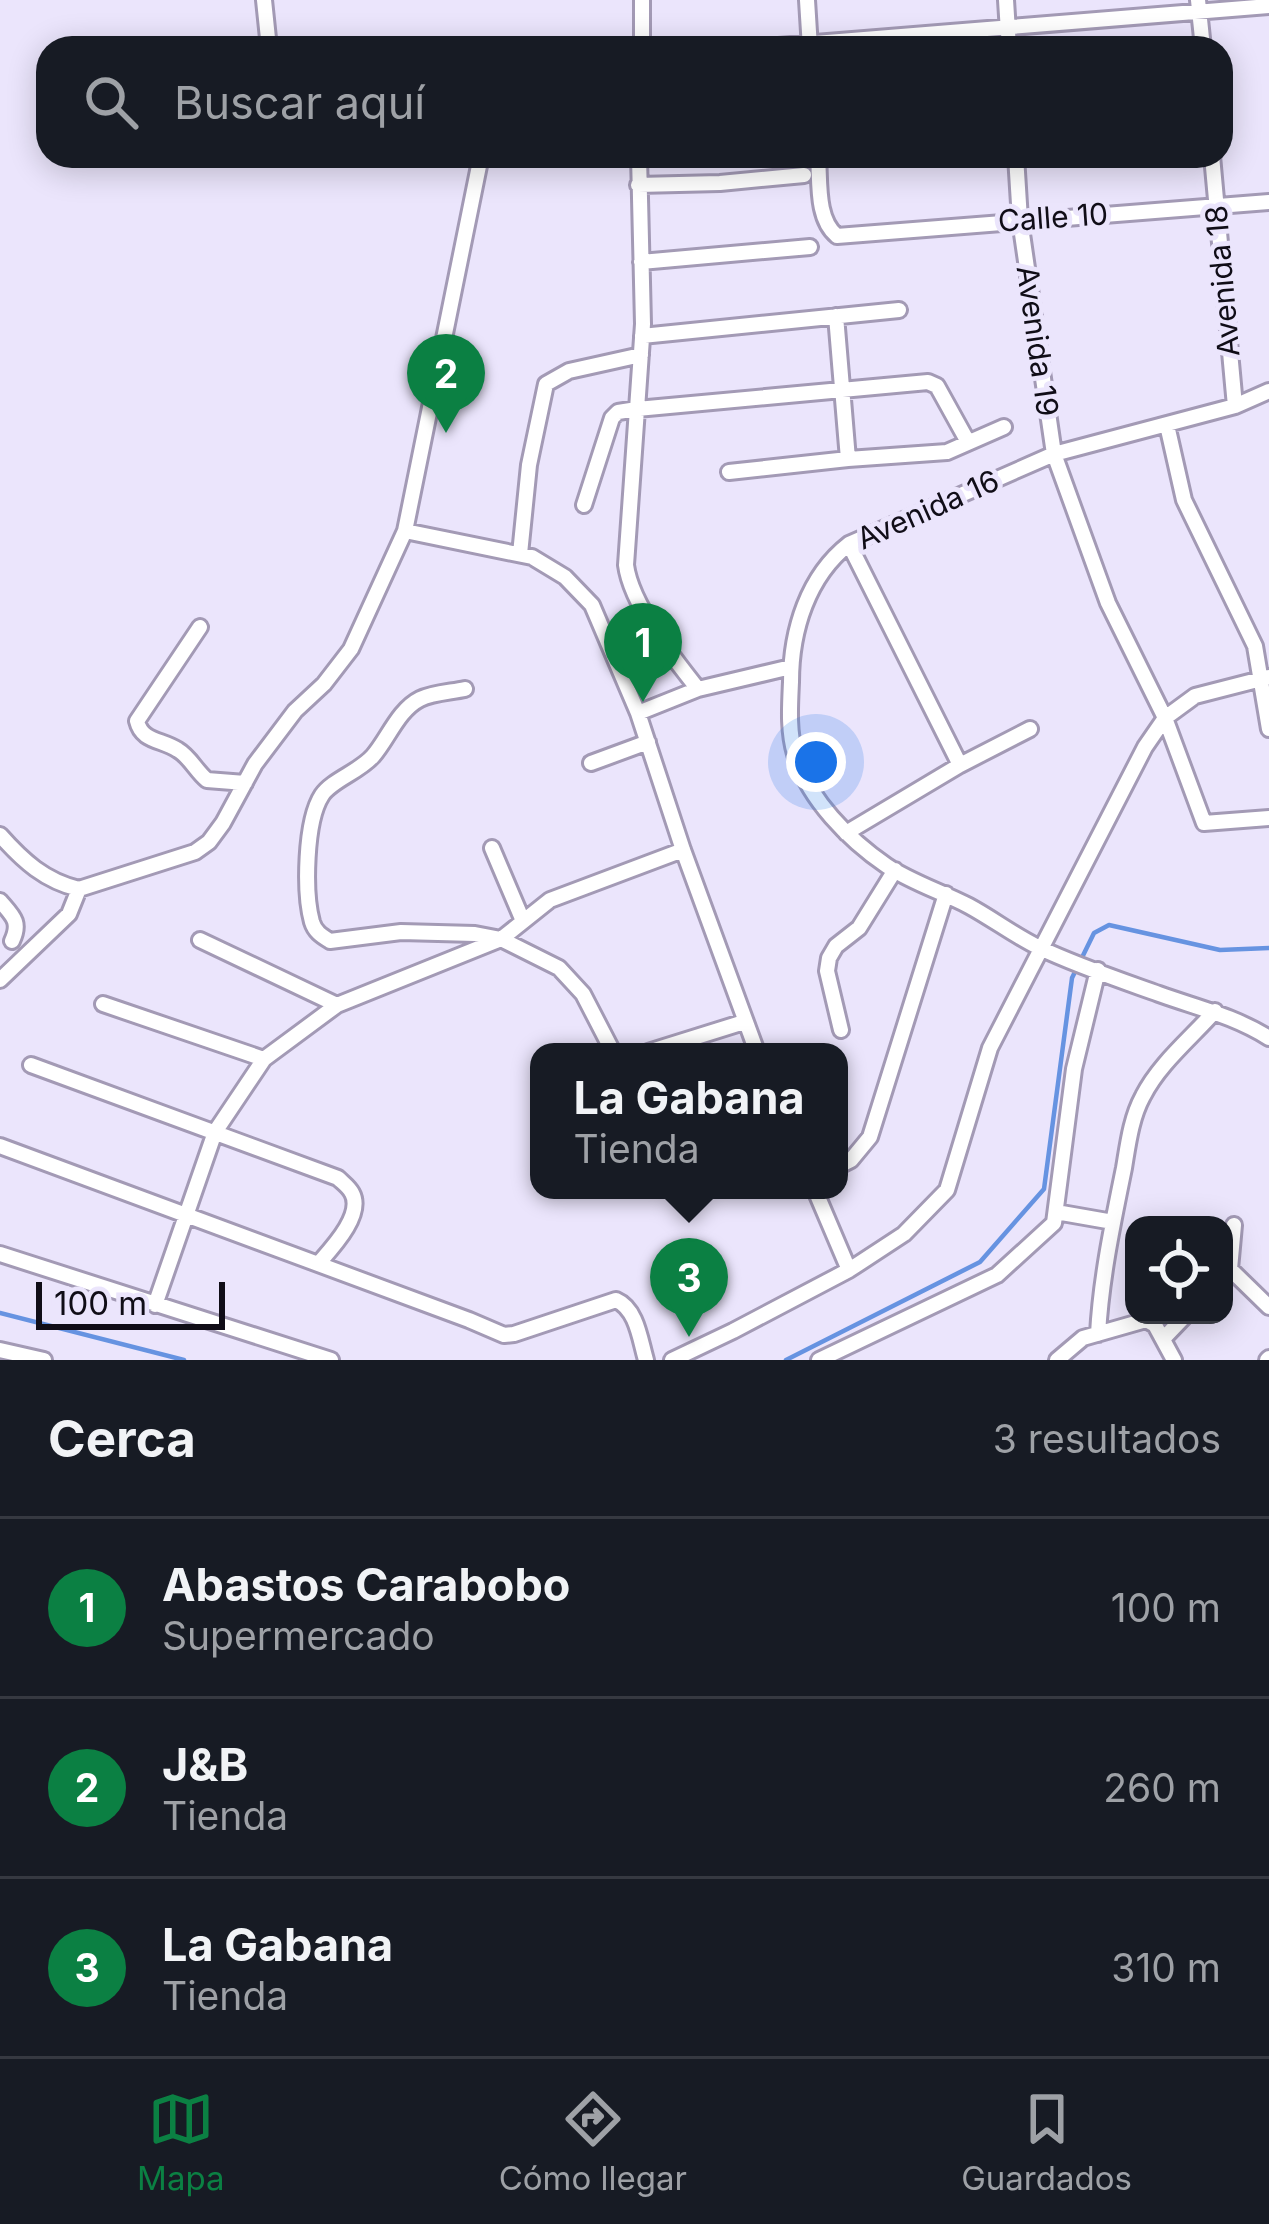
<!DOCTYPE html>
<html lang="es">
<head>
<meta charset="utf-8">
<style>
  body { margin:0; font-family:Inter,sans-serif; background:#20242c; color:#f1f3f6 }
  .controls { position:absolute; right:36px; bottom:36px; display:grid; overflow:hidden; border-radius:24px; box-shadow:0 6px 30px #0003 }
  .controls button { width:108px; height:108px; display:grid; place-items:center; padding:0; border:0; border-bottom:3px solid #363941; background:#171b24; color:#f1f3f6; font:60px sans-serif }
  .scale { position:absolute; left:36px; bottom:30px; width:189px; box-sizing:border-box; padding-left:12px; border:6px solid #100d17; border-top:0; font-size:33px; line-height:42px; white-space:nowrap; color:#100d17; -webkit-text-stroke:9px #ebe5fc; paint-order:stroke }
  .you { position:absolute; left:816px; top:762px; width:42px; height:42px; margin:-30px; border:9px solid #fff; border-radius:50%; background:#1a73e8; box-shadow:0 0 0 18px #1a73e833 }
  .badge { display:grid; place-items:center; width:78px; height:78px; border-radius:50%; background:#0b8043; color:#fff; font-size:39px; font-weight:700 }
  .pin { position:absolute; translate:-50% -99px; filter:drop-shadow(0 3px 6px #0008) }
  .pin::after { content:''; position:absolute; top:63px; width:42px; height:36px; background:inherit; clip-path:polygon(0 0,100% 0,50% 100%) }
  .popup { position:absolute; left:530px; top:1043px; width:318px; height:156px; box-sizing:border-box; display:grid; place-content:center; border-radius:24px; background:#171b24; filter:drop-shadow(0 3px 9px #0005); font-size:39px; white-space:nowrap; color:#9ea1a6 }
  .popup b { font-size:45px; color:#f1f3f6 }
  .popup::after { content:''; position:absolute; left:50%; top:100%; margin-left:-24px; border:24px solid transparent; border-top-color:#171b24 }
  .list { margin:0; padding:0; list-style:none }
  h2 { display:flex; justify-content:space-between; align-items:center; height:156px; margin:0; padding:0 48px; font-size:51px }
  h2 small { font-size:39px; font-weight:400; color:#9ea1a6 }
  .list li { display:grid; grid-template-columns:78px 1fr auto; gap:36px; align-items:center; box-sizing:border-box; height:180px; padding:0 48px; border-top:3px solid #363941 }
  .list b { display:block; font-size:45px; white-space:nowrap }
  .list p { margin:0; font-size:39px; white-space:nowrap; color:#9ea1a6 }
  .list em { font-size:39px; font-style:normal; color:#9ea1a6 }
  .icon { flex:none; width:66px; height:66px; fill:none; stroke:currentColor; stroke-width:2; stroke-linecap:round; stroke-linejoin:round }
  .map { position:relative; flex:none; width:1269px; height:1360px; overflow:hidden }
  .search { position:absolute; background:#171b24; box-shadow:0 6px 30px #0003; left:36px; right:36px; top:36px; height:132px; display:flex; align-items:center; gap:30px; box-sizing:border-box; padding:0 42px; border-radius:36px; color:#9ea1a6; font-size:45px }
  .sheet { height:696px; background:#171b24 }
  nav { display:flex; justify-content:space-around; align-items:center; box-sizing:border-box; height:168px; border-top:3px solid #363941; background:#171b24; font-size:33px; color:#9ea1a6 }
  nav a { display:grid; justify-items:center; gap:6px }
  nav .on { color:#0b8043 }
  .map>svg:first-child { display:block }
</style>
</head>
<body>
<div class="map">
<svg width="1269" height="1360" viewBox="0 0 1269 1360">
  <rect width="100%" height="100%" fill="#ebe5fc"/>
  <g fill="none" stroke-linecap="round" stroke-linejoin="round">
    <path stroke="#6693e1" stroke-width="4.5" d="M0,1313L184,1360
      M786,1360L980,1262L1044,1189L1072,978L1094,933L1109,925L1220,950L1269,948"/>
    <defs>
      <path id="minor" d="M264,0L269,48
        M642,0V48
        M807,0L810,48
        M1006,0L1009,48
        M1198,0L1203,48
        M753,48L1269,6
        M639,156L643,324L626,565C631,604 674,659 698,689L791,667
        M818,156C820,182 816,219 837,236L1269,202
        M1016,156L1020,220L1054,454L1108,603L1165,718L1195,696L1269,677
        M1212,156L1235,406
        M638,185L720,183L804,175
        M641,262L810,247
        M836,316L848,459
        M642,336L899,310
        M1269,391L1235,406L1054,454L849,544C808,576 791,630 791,682C790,705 788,731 795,754C808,799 849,840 887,866C911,882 942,892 969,906C993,919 1015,936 1040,948C1078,966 1120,980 1159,994C1198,1008 1234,1016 1269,1038
        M1167,425L1184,500L1255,646L1269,729
        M729,472L848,459L947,452L1004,427
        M584,505L612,418L618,412L637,409L928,382L937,386L968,442
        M405,531L532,557L565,577L592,605L638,713L683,850L757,1052
        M520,554L529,465L546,384L569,371L641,355
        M200,627L137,721C142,742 161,739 178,750C190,757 196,771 207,780L245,783
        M465,689C451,692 432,693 420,699C398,710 388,739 373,756C359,772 332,780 322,795C305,821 304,893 312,922C315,932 322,936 330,941L401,932L475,934L501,939L559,968L583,994L613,1052
        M638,713L698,689
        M1165,718L1204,823L1269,818
        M591,763L648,742
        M960,765L1030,729
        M846,833L960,765L849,544
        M0,835C23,861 45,881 79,889L195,852L209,842L223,823L255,764L295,711L324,684L351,649L405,531L481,156
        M492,848L523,921
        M0,901C13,916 21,922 12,941
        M200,940L337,1005
        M0,980L69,914L79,889
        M103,1004L264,1059
        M841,1030L827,971L829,958L836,946L859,928L895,870
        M648,1052L744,1022
        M31,1065L338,1178C343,1183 349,1187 352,1193C364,1215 331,1249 318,1264
        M0,1146L469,1320L504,1335L514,1334L616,1300C637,1309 640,1340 646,1360
        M839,1166L851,1160L870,1137L946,894
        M815,1190L849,1270
        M1056,1212L1113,1222
        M0,1254L331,1360
        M1230,1269L1234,1225
        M1224,1276L1230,1269L1269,1307
        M155,1305L215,1132L264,1059L337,1005L501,939L550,900L683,850
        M1098,1334C1101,1278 1113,1222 1124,1168C1128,1144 1131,1118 1143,1096C1159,1064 1191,1038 1215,1011
        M1163,1339L1186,1315
        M0,1350L44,1360
        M672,1360L733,1331L849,1270L904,1234L947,1190L990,1048L1145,747L1165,718
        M819,1360L997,1275L1054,1223L1074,1069L1098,970
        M1057,1360L1083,1338L1146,1320L1155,1325L1174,1360
        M1267,1360L1269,1358"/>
    </defs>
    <use href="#minor" stroke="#a39ab5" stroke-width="20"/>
    <use href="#minor" stroke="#fff" stroke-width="14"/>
  </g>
  <g text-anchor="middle" stroke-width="10" stroke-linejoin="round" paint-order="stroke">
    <g font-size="30" fill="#100d17" stroke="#ebe5fc">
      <text transform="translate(1053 218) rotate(-4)" y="10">Calle 10</text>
      <text transform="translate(1223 281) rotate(-95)" y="10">Avenida 18</text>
      <text transform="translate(1037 341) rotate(82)" y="10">Avenida 19</text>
      <text transform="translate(928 510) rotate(-24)" y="10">Avenida 16</text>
    </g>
  </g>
</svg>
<div class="controls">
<button><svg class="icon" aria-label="locate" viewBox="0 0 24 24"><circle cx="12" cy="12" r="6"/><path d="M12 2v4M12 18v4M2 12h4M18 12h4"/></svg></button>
</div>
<div class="scale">100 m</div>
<div class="you"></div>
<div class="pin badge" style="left:643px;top:702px">1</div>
<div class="pin badge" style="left:446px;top:433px">2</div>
<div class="pin badge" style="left:689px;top:1337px">3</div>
<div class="popup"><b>La Gabana</b>Tienda</div>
<div class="search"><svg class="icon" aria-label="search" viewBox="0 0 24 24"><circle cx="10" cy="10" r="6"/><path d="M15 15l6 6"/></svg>Buscar aquí</div>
</div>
<section class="sheet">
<h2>Cerca<small>3 resultados</small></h2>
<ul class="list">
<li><span class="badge">1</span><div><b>Abastos Carabobo</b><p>Supermercado</p></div><em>100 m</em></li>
<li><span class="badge">2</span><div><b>J&amp;B</b><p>Tienda</p></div><em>260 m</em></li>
<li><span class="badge">3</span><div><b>La Gabana</b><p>Tienda</p></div><em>310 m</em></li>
</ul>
</section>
<nav>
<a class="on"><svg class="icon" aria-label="map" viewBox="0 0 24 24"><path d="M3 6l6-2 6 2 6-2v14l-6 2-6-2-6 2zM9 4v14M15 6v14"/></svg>Mapa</a>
<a><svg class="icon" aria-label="directions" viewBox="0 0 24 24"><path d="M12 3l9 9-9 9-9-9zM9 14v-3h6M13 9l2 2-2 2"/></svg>Cómo llegar</a>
<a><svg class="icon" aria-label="saved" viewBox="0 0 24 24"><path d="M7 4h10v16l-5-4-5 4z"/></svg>Guardados</a>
</nav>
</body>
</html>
